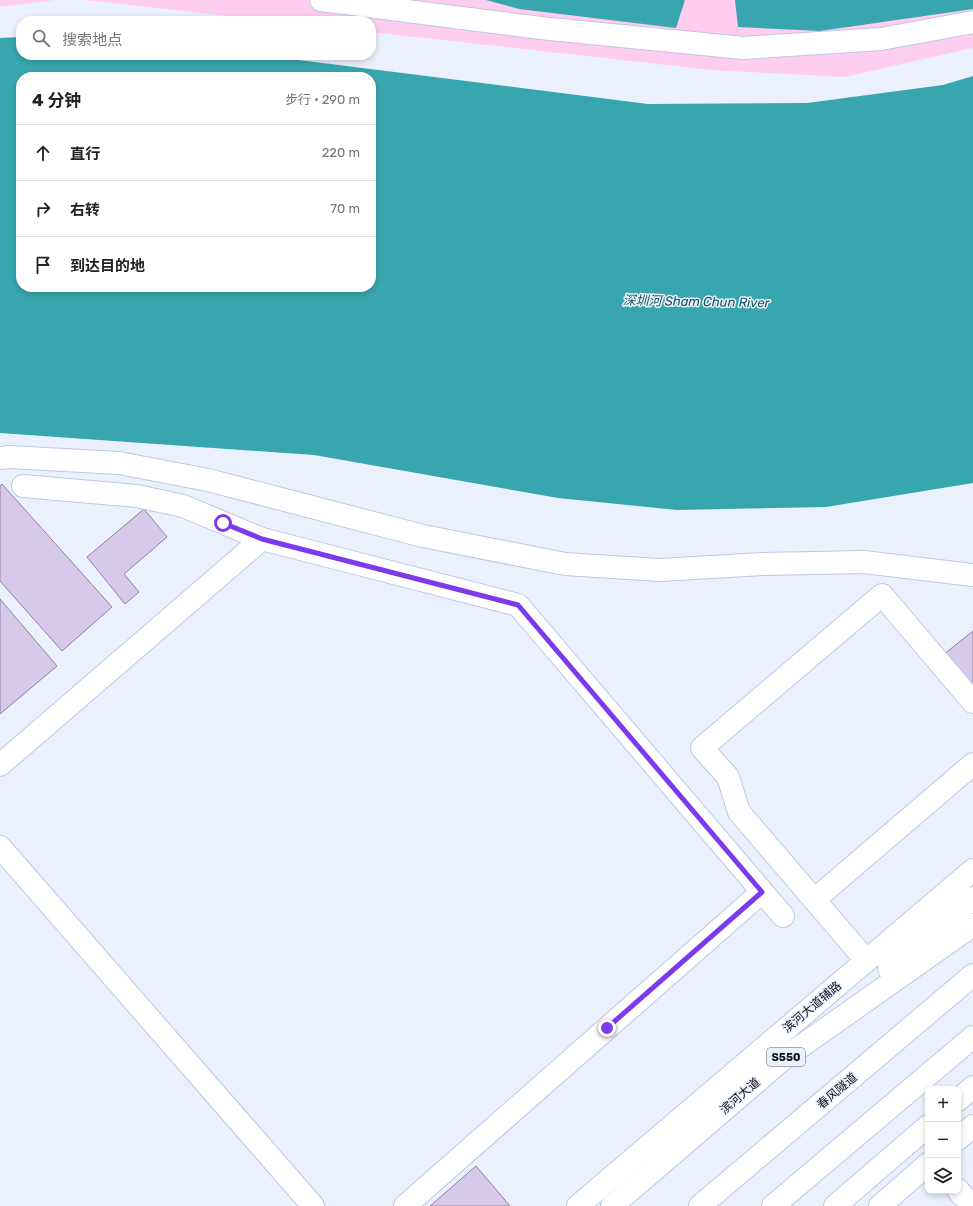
<!DOCTYPE html>
<html lang="zh">
<head>
<meta charset="utf-8">
<style>
  body { margin:0; font-family:Rubik,"Noto Sans SC",sans-serif; background:#f2f2f2; color:#222 }
  .controls { position:absolute; right:12px; bottom:12px; display:grid; overflow:hidden; border-radius:8px; box-shadow:0 2px 6px #0003 }
  .controls button { width:36px; height:36px; display:grid; place-items:center; padding:0; border:0; border-bottom:1px solid #e0e0e0; background:#fff; color:#222; font:20px sans-serif }
  .stop { position:absolute; width:12px; height:12px; margin:-9px; border:3px solid #7c3aed; border-radius:50%; background:#fff }
  .stop.end { background:#7c3aed; border-color:#fff; box-shadow:0 1px 4px #0008 }
  .list { margin:0; padding:0; list-style:none }
  h2 { display:flex; justify-content:space-between; align-items:center; height:52px; margin:0; padding:0 16px; font-size:17px }
  h2 small { font-size:13px; font-weight:400; color:#767676 }
  .list li { display:grid; grid-template-columns:26px 1fr auto; gap:12px; align-items:center; box-sizing:border-box; height:56px; padding:0 16px; border-top:1px solid #e0e0e0 }
  .list b { display:block; font-size:15px; white-space:nowrap }
  .list em { font-size:13px; font-style:normal; color:#767676 }
  .icon { flex:none; width:22px; height:22px; fill:none; stroke:currentColor; stroke-width:2; stroke-linecap:round; stroke-linejoin:round }
  .map { position:relative; flex:none; width:973px; height:1206px; overflow:hidden }
  .search { position:absolute; background:#fff; box-shadow:0 2px 6px #0003; left:16px; top:16px; width:360px; height:44px; display:flex; align-items:center; gap:10px; box-sizing:border-box; padding:0 14px; border-radius:16px; color:#767676; font-size:15px }
  .panel { position:absolute; background:#fff; box-shadow:0 2px 6px #0003; left:16px; top:72px; width:360px; height:220px; border-radius:16px }
  .map>svg:first-child { display:block }
</style>
</head>
<body>
<div class="map">
<svg width="973" height="1206" viewBox="0 0 973 1206">
  <rect width="100%" height="100%" fill="#ebf0fd"/>
  <path fill="#ffcded" d="M0,0H55L0,7Z
    M85,0H973V48L844,77L711,70L371,32V21H273Z"/>
  <path fill="#38a6ae" fill-rule="evenodd" d="M486,0H685L676,28L519,9Z
    M735,0H973V9L820,31L738,27Z
    M21,37V55H259L648,104L807,103L943,85L973,76V483L826,507L677,510L558,498L314,455L0,433V38ZM21,77H371V287H21Z"/>
  <path fill="#d7c9ea" stroke="#8f82a0" d="M2,484L112,607L62,651L0,581V486Z
    M144,509L167,537L124,574L139,592L125,604L87,557Z
    M0,599L57,666L0,714Z
    M973,631V689L943,655Z
    M476,1166L510,1206H430Z"/>
  <g fill="none" stroke-linecap="round" stroke-linejoin="round">
    <defs>
      <path id="minor" d="M321,0L540,28L743,48L881,39L973,22
        M0,458L9,457L119,463L208,480L423,536L565,564L660,570L763,564L864,562L973,575
        M23,486L137,496L183,506L262,539L518,605L783,916
        M0,765L262,539
        M0,847L313,1206
        M814,900L973,764
        M859,952L739,812L728,777L702,748L882,595L973,702
        M405,1206L762,892"/>
      <path id="major" d="M958,1139L973,1126
        M958,1190L972,1206
        M578,1206L973,870
        M880,1206L928,1164"/>
      <path id="highway" d="M889,969L973,898
        M958,1100L973,1087
        M612,1206L783,1059L973,925
        M700,1206L973,975
        M773,1206L973,1037
        M835,1206L928,1126"/>
    </defs>
    <use href="#minor" stroke="#bdc7e7" stroke-width="24"/>
    <use href="#major" stroke="#bdc7e7" stroke-width="24"/>
    <use href="#highway" stroke="#bdc7e7" stroke-width="24"/>
    <use href="#minor" stroke="#fff" stroke-width="22"/>
    <use href="#major" stroke="#fff" stroke-width="22"/>
    <use href="#highway" stroke="#fff" stroke-width="22"/>
  </g>
  <g fill="none" stroke-linecap="round" stroke-linejoin="round">
    <path stroke="#7c3aed" stroke-width="5" d="M223,523L262,539L518,605L762,892L607,1028"/>
  </g>
  <g text-anchor="middle" stroke-width="3" stroke-linejoin="round" paint-order="stroke">
    <rect fill="#ebf0fd" stroke="#515560" stroke-width="1" x="767" y="1048" width="38" height="18" rx="3"/>
    <g font-size="11" font-weight="bold" fill="#0f121d">
      <text x="786" y="1061">S550</text>
    </g>
    <g font-size="12" fill="#0f121d" stroke="#ebf0fd">
      <text transform="translate(812 1007) rotate(-40)" y="4">滨河大道辅路</text>
      <text transform="translate(837 1091) rotate(-40)" y="4">春风隧道</text>
      <text transform="translate(740 1096) rotate(-41)" y="4">滨河大道</text>
    </g>
    <g font-size="13" font-style="italic" fill="#155357" stroke="#ebf0fd">
      <text transform="translate(696 301) rotate(1)" y="5">深圳河 Sham Chun River</text>
    </g>
  </g>
</svg>
<div class="controls">
<button>+</button>
<button>−</button>
<button><svg class="icon" aria-label="layers" viewBox="0 0 24 24"><path d="M12 4l9 5-9 5-9-5zM3 14l9 5 9-5"/></svg></button>
</div>
<div class="stop" style="left:223px;top:523px"></div>
<div class="stop end" style="left:607px;top:1028px"></div>
<div class="search"><svg class="icon" aria-label="search" viewBox="0 0 24 24"><circle cx="10" cy="10" r="6"/><path d="M15 15l6 6"/></svg>搜索地点</div>
<section class="panel">
<h2>4 分钟<small>步行 · 290 m</small></h2>
<ul class="list">
<li><svg class="icon" aria-label="ahead" viewBox="0 0 24 24"><path d="M12 20V5M6 11l6-6 6 6"/></svg><div><b>直行</b></div><em>220 m</em></li>
<li><svg class="icon" aria-label="right" viewBox="0 0 24 24"><path d="M7 20v-9h11M14 6l5 5-5 5"/></svg><div><b>右转</b></div><em>70 m</em></li>
<li><svg class="icon" aria-label="arrive" viewBox="0 0 24 24"><path d="M6 21V4h12l-3 4 3 4H6"/></svg><div><b>到达目的地</b></div></li>
</ul>
</section>
</div>
</body>
</html>
